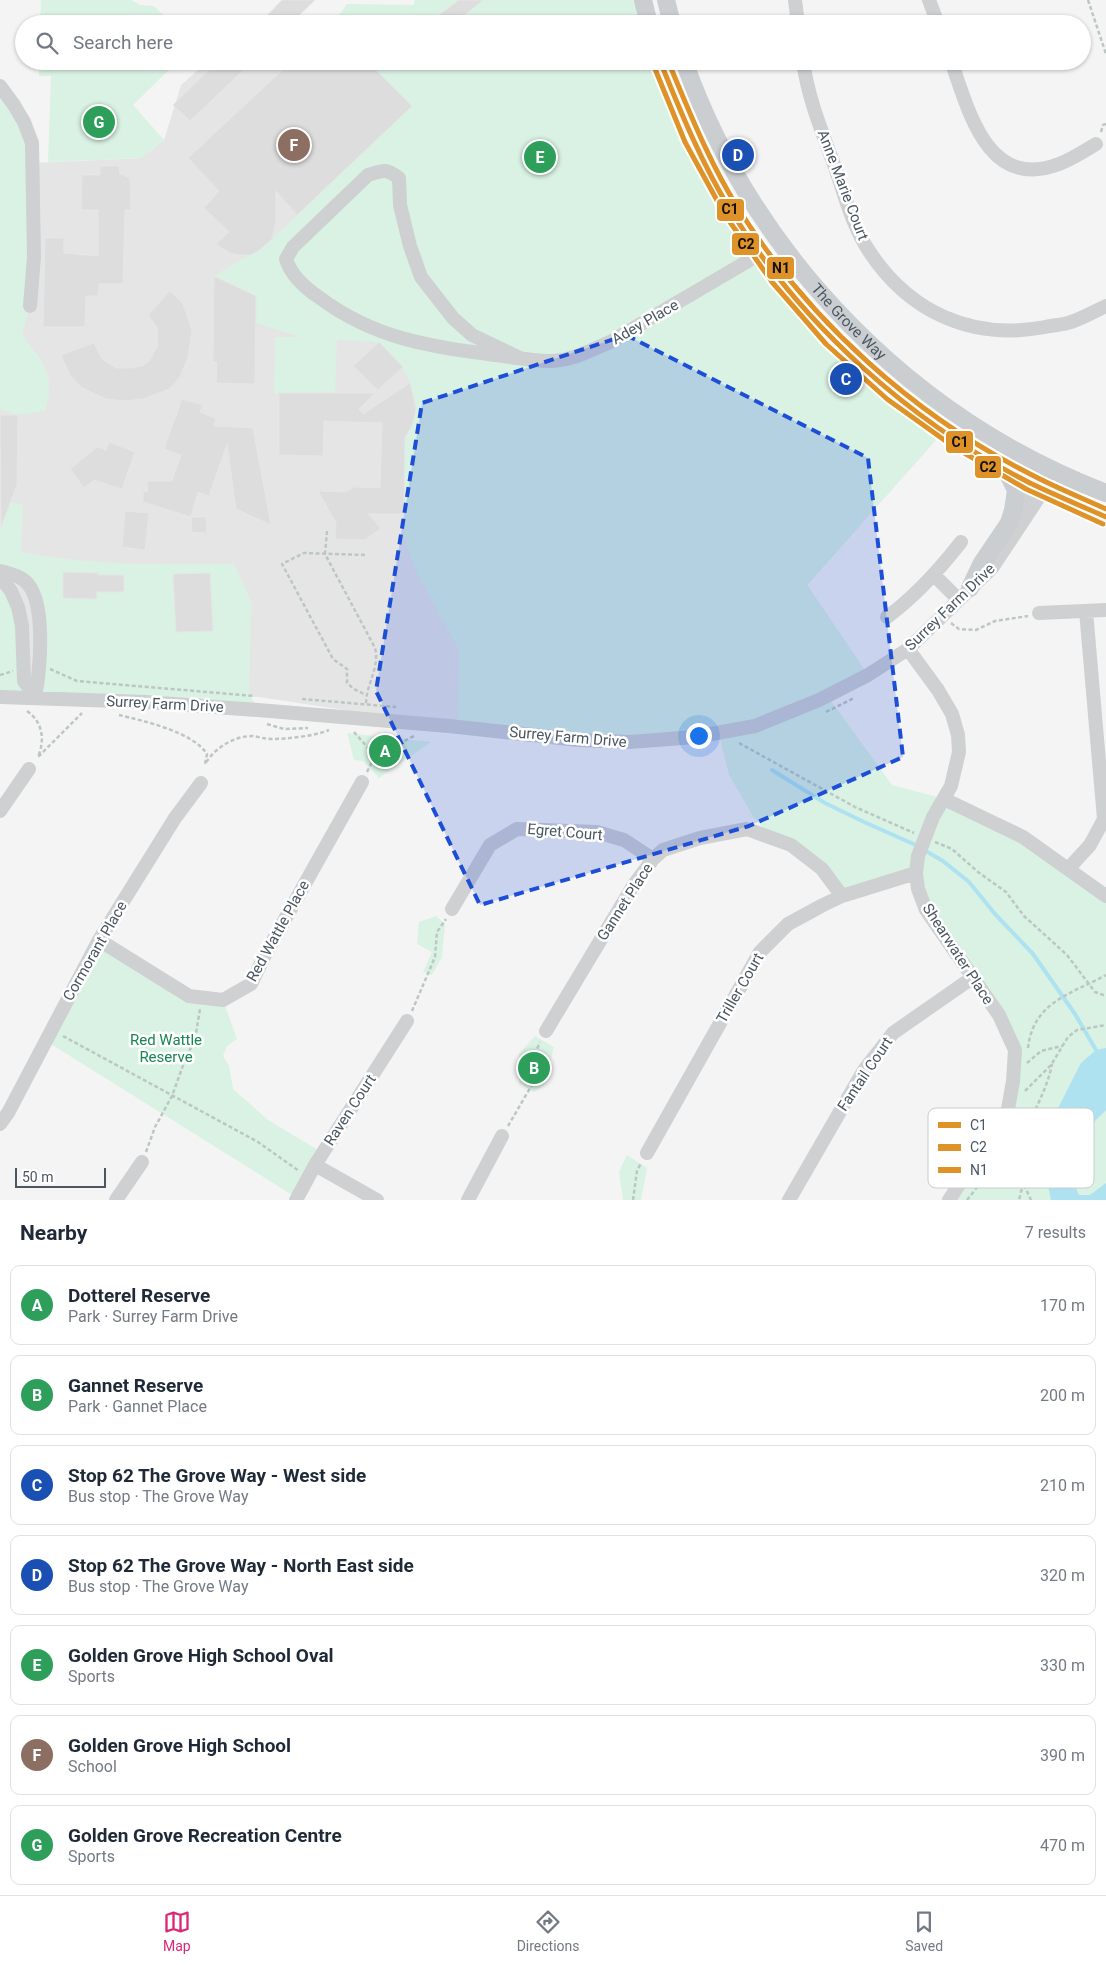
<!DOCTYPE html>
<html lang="en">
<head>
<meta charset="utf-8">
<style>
  body { margin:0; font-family:Roboto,sans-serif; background:#f6f6f7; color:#1f2937 }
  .scale { position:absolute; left:15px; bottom:12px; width:91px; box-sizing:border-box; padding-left:5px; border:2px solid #4a5661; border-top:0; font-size:14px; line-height:18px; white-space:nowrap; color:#4a5661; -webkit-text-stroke:4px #fff; paint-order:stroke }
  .you { position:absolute; left:698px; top:735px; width:18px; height:18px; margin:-12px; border:4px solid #fff; border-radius:50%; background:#1a73e8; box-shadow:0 0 0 8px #1a73e833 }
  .badge { display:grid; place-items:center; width:32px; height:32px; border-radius:50%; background:#db2777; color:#fff; font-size:16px; font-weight:700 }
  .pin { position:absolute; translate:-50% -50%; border:2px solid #fff; box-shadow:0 1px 5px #0006 }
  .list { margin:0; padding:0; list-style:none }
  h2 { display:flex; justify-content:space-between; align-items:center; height:65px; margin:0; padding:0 20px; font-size:21px }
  h2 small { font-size:16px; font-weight:400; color:#747a83 }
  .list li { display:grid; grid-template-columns:32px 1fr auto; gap:15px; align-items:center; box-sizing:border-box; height:80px; margin:0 10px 10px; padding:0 10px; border:1px solid #e0e1e3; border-radius:10px }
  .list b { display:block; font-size:19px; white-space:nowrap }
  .list p { margin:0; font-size:16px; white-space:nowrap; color:#747a83 }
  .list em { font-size:16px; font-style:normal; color:#747a83 }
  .icon { flex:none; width:28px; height:28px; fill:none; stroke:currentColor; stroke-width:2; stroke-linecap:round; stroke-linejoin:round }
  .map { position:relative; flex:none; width:1106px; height:1200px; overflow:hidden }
  .search { position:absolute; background:#fff; box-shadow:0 1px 4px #0004; left:15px; right:15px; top:15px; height:55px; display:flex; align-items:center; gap:12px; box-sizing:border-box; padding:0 18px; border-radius:28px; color:#747a83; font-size:19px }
  .sheet { height:695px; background:#fff }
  nav { display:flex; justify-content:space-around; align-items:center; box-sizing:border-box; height:70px; border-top:1px solid #e0e1e3; background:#fff; font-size:14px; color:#747a83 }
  nav a { display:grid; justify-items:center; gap:2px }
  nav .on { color:#db2777 }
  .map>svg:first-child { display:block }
</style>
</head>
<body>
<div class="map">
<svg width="1106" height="1200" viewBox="0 0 1106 1200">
  <rect width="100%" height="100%" fill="#f4f4f4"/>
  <path fill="#e6e5e6" d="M208,61H660L741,230L792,294L943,432L807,585L868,675L449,726L259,697L0,695V92L32,163L141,158L164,140L181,85Z"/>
  <path fill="#d9f2e3" d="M41,0H131L140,5L154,6L173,24H40Z
    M414,0H636L646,24H332L347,4L414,5Z
    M39,61H178L133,105L164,140L141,158L48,162L51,76H39Z
    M367,61H661L700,156L792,294L943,432L807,585L868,675L755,726L630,742L458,727L459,650L418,575L404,538L405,431C424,416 414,387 403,369C398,359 386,350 379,342L337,340L335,395L274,394L275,337H300L256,323V296L214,276L267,244L411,106Z
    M0,87L32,143L30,306L22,335C44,363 56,375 45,411L18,415L0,409Z
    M11,502L23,505L21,552C91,566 163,564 234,564L251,601L249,685L250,695L258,710L0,697V577L11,591L23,668L35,697L34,592L0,571V529Z
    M831,701L892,785L944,799L1023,837L1106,896V1200H949L1008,1109L1015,1050L926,910L916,873L842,896L821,869L771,838L753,816L729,775L720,739C759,733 795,717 831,701Z
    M347,733L431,742L379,778L363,761L354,760Z
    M436,916L445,924L442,957L432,975L423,972L432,952L417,944L419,922Z
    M99,940L189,996L223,1000L237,1039L227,1046L223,1056L229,1066L233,1089L268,1120L323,1153L297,1198L46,1041Z
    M535,1036L554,1047L544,1085L534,1092L519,1083V1054Z
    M627,1155L647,1168L641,1200H623L619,1172Z"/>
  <path fill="#aee2f0" d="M1106,1048V1110L1095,1121L1079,1166L1076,1188L1079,1195H1090L1106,1183V1200H1051L1043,1161V1142L1053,1118L1081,1063L1096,1050Z"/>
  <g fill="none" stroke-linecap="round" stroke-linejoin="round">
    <path stroke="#aee2f0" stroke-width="4" d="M772,770L825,803L864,822L918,846
      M924,850L943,861L969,882L995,914L1033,954L1075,1014L1096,1050"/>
  </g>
  <path fill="#ddddde" stroke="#e5e6e7" d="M282,0H315L290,24H259Z
    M459,0H483L454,24H427Z
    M218,61H253L190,121L173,105Z
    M292,61H367L412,106L297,215L276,191V221L272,239L258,251L251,255H240L230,253L216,244L229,232L204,208L219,191L188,158Z
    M100,166H119L120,174L128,177L130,180L131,210H125L123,284H99L98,296H86L85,327H43L45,238H64V253L98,256V210H81L82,175H100Z
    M214,276L256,296L255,384L216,383L217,362H213Z
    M170,291L183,304L192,330L188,357L180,377L169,389L143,399L125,401L106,399L81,387L70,375L61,355L94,343L102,359L116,368H132L144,365L150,360L158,345L157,327L148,315Z
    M379,342L403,367L378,390L353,366Z
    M410,383L416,409L412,426L405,437L404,514H368L381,528L365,540L335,539L336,523L318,491L346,492L354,487L380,488L382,423L324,421L323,456L279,455V393H375L359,409L363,414Z
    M182,399L203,405L200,412L216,419L214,426L253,428L271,525L236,509L227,444L209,496L198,492L191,517L143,502V492L148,491L147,481H172L181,455L164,449Z
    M0,415H18L17,485L1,527Z
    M109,442L135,452L122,489L94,480L84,488L70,469L97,447L106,450Z
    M125,511L149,513L145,550L122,547Z
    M191,517H206L207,533L192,532Z
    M63,572L98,573V575H124V592H97V599L63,598Z
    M210,573L213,631L176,632L173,574Z"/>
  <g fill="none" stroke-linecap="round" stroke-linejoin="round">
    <path stroke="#bcc7c4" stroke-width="2.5" stroke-dasharray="4 2.5" stroke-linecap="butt" d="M1088,0L1106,54
      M1101,132L1103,125L1106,124
      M327,531L325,554L375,648C380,668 366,684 366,704
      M365,555L304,553L282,564L333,659L347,669V683L354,689L366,695
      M951,623L959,629L976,630L995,621L1028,616
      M50,669L77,681L254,696
      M0,675L13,671
      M302,699L396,707
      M27,711C43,722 45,740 38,757L82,713
      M826,712L854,698
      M119,715C144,721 193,732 207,754L205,764C215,748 233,736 253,736C259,737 265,739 272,739C287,739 315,736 329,730
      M267,724L284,729L308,728
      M354,732L375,756L414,736
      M739,743L855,807L914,833
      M367,772L375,756
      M935,842L952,849L978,872L1006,892L1024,916L1067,955L1095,992L1106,996
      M412,1011L435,957L437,932L446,919
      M63,1036L258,1142L299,1171
      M1028,1048C1033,1002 1071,994 1106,975
      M1027,1063L1041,1051L1062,1046
      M1025,1091L1051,1065L1068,1037L1077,1030L1106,1025
      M508,1126L533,1083L537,1049L540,1042
      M146,1152L155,1127L172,1096L185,1060L195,1039L200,1009
      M1018,1157L1023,1184L1019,1200
      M985,1179C998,1175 1009,1169 1017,1158C1023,1150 1025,1135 1029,1125C1037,1104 1048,1086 1052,1064
      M1024,1185L1031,1200
      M633,1200L637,1171L641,1163
      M967,1200L986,1176L1016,1123"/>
    <path stroke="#ced0d2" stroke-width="14" d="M795,0L798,24
      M929,0L938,24
      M803,61C808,99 823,134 836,170C845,197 853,227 869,251C909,312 972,341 1045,327C1054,325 1063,325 1071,322C1083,318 1095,311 1106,306
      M951,61C969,111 987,191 1059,164C1072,159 1084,151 1096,144
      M0,86L14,105L24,122L32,143L34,257L30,306
      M520,358L472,335L453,318L421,277L410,246L400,205L399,178C386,168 383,170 368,175L293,247L286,259C291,276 305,288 320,298C375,339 429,346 495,355C513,357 531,361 548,361C571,361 590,351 610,342L760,254
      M1014,514L1032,485
      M0,571C8,573 18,575 25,581C47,599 40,671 35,697
      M934,575L959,600
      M0,577L11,591L18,607L22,626L24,681L35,697
      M1039,613L1106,610
      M887,617C916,596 939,570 961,542
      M908,649L938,690L952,714L958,735L959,752L951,786L933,817L918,856L916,873L918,889L926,910L999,1015L1015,1050L1013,1081L1008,1109L949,1200
      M0,697L145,702L258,710L449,726L578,740L630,742L695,737L755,726L819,700L868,675L908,649L992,568L1043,491L1049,469
      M944,799L1023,837L1106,896
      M0,811L29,769
      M1069,868L1090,845L1104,819L1086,611
      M452,909L490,845L517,829L597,832L624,840L653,859
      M99,940L189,996L223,1000L251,984L266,953L362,782
      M546,1031L633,886L653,859L663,850L700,838L747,829L791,845L822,869L842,896
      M0,1124L8,1113L99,940L175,818L201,783
      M647,1153L760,952L788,924L823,905L842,896L916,873
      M315,1165L377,1200
      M116,1200L142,1162
      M296,1200L315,1165L407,1021
      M468,1200L502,1136
      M789,1200L864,1070L893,1033L972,978"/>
    <g stroke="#caced1" stroke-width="18">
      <path d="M643,0L649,24"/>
      <path d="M666,0L672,24"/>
      <path d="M660,61C733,276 897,435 1106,517"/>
      <path id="s1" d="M684,61C754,258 911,418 1106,493"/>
      <path d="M970,588L982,563L1009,523L1013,510L1016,490L1007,472"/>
    </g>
    <defs>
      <path id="bus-1" d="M660,61C681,113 702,164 731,211C803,326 910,422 1030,483C1055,495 1081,506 1106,517"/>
      <path id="bus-2" d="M653,64L685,142L725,215L772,282L826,344L887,399L954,447L1026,489L1103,524"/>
      <path id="bus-3" d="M668,61C689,111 709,162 738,208C809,321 914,416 1034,476C1057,488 1082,498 1106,509"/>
    </defs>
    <use href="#bus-1" stroke="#fff" stroke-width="9"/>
    <use href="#bus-2" stroke="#fff" stroke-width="9"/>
    <use href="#bus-3" stroke="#fff" stroke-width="9"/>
    <use href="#bus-1" stroke="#df9228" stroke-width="5"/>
    <use href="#bus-2" stroke="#df9228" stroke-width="5"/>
    <use href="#bus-3" stroke="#df9228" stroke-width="5"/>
  </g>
  <path fill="#1d4ed8" fill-opacity="0.2" stroke="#1d4ed8" stroke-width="4" stroke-dasharray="10 6" stroke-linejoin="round" d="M626,335L868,458L903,757L749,826L480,905L376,691L422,403Z"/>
  <g text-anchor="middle" stroke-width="5" stroke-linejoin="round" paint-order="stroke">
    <g font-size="15" fill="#4a5661" stroke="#fff">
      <text transform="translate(843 185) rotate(69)" y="5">Anne Marie Court</text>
      <text dy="5" stroke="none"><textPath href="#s1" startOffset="311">The Grove Way</textPath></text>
      <text transform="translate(645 322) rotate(-30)" y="5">Adey Place</text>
      <text transform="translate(950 607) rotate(-44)" y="5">Surrey Farm Drive</text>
      <text transform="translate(165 704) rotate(3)" y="5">Surrey Farm Drive</text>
      <text transform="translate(568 737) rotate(5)" y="5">Surrey Farm Drive</text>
      <text transform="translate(565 832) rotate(5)" y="5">Egret Court</text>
      <text transform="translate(625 902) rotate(-57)" y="5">Gannet Place</text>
      <text transform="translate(278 931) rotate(-61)" y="5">Red Wattle Place</text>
      <text transform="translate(95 951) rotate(-60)" y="5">Cormorant Place</text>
      <text transform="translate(958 954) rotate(57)" y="5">Shearwater Place</text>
      <text transform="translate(740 988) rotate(-60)" y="5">Triller Court</text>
      <text transform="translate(865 1074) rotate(-56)" y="5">Fantail Court</text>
      <text transform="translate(350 1110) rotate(-57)" y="5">Raven Court</text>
    </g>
    <g font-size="15" fill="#17864f" stroke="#fff">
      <text x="166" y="1045">Red Wattle<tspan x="166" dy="17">Reserve</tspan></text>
    </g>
  </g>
  <rect x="928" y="1108" width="166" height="80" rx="8" fill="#fff" stroke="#c9ccd0" stroke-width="1"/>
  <rect x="938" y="1122" width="23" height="6" fill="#df9228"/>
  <rect x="938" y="1144" width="23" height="7" fill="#df9228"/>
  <rect x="938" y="1167" width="23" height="6" fill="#df9228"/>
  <g font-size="14" fill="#4a5661">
    <text x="970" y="1130">C1</text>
    <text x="970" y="1152">C2</text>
    <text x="970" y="1175">N1</text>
  </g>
  <g stroke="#fff" stroke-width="2">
    <rect x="716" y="198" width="29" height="24" rx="5" fill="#df9228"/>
    <rect x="731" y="232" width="29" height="24" rx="5" fill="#df9228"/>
    <rect x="766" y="256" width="29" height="24" rx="5" fill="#df9228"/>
    <rect x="945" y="430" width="29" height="24" rx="5" fill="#df9228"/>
    <rect x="974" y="455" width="28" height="24" rx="5" fill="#df9228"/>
  </g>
  <g font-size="14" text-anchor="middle" font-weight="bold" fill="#111">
    <text x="730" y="214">C1</text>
    <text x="746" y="249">C2</text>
    <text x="781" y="273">N1</text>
    <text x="960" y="447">C1</text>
    <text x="988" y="472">C2</text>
  </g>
</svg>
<div class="scale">50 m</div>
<div class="you"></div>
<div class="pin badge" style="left:385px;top:751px;background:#2e9e5b">A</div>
<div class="pin badge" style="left:534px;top:1068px;background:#2e9e5b">B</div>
<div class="pin badge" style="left:846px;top:379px;background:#1a4fb4">C</div>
<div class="pin badge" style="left:738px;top:155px;background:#1a4fb4">D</div>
<div class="pin badge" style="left:540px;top:157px;background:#2e9e5b">E</div>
<div class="pin badge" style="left:294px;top:145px;background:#8d6e63">F</div>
<div class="pin badge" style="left:99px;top:122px;background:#2e9e5b">G</div>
<div class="search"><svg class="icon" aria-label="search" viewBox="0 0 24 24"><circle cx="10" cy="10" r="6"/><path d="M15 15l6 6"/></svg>Search here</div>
</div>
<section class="sheet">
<h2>Nearby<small>7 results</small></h2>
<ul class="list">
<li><span class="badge" style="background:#2e9e5b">A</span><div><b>Dotterel Reserve</b><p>Park · Surrey Farm Drive</p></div><em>170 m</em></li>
<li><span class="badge" style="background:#2e9e5b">B</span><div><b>Gannet Reserve</b><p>Park · Gannet Place</p></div><em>200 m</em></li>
<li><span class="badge" style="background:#1a4fb4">C</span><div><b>Stop 62 The Grove Way - West side</b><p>Bus stop · The Grove Way</p></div><em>210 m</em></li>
<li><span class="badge" style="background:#1a4fb4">D</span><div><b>Stop 62 The Grove Way - North East side</b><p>Bus stop · The Grove Way</p></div><em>320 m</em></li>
<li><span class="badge" style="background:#2e9e5b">E</span><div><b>Golden Grove High School Oval</b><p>Sports</p></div><em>330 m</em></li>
<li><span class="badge" style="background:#8d6e63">F</span><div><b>Golden Grove High School</b><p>School</p></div><em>390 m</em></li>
<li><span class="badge" style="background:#2e9e5b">G</span><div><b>Golden Grove Recreation Centre</b><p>Sports</p></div><em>470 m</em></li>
</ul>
</section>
<nav>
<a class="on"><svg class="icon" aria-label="map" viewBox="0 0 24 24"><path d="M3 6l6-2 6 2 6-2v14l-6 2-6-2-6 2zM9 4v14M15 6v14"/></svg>Map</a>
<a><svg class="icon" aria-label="directions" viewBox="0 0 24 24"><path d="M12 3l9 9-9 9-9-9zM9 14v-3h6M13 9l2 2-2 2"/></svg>Directions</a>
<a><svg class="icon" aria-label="saved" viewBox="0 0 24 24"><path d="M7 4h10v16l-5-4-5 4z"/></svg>Saved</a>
</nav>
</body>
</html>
